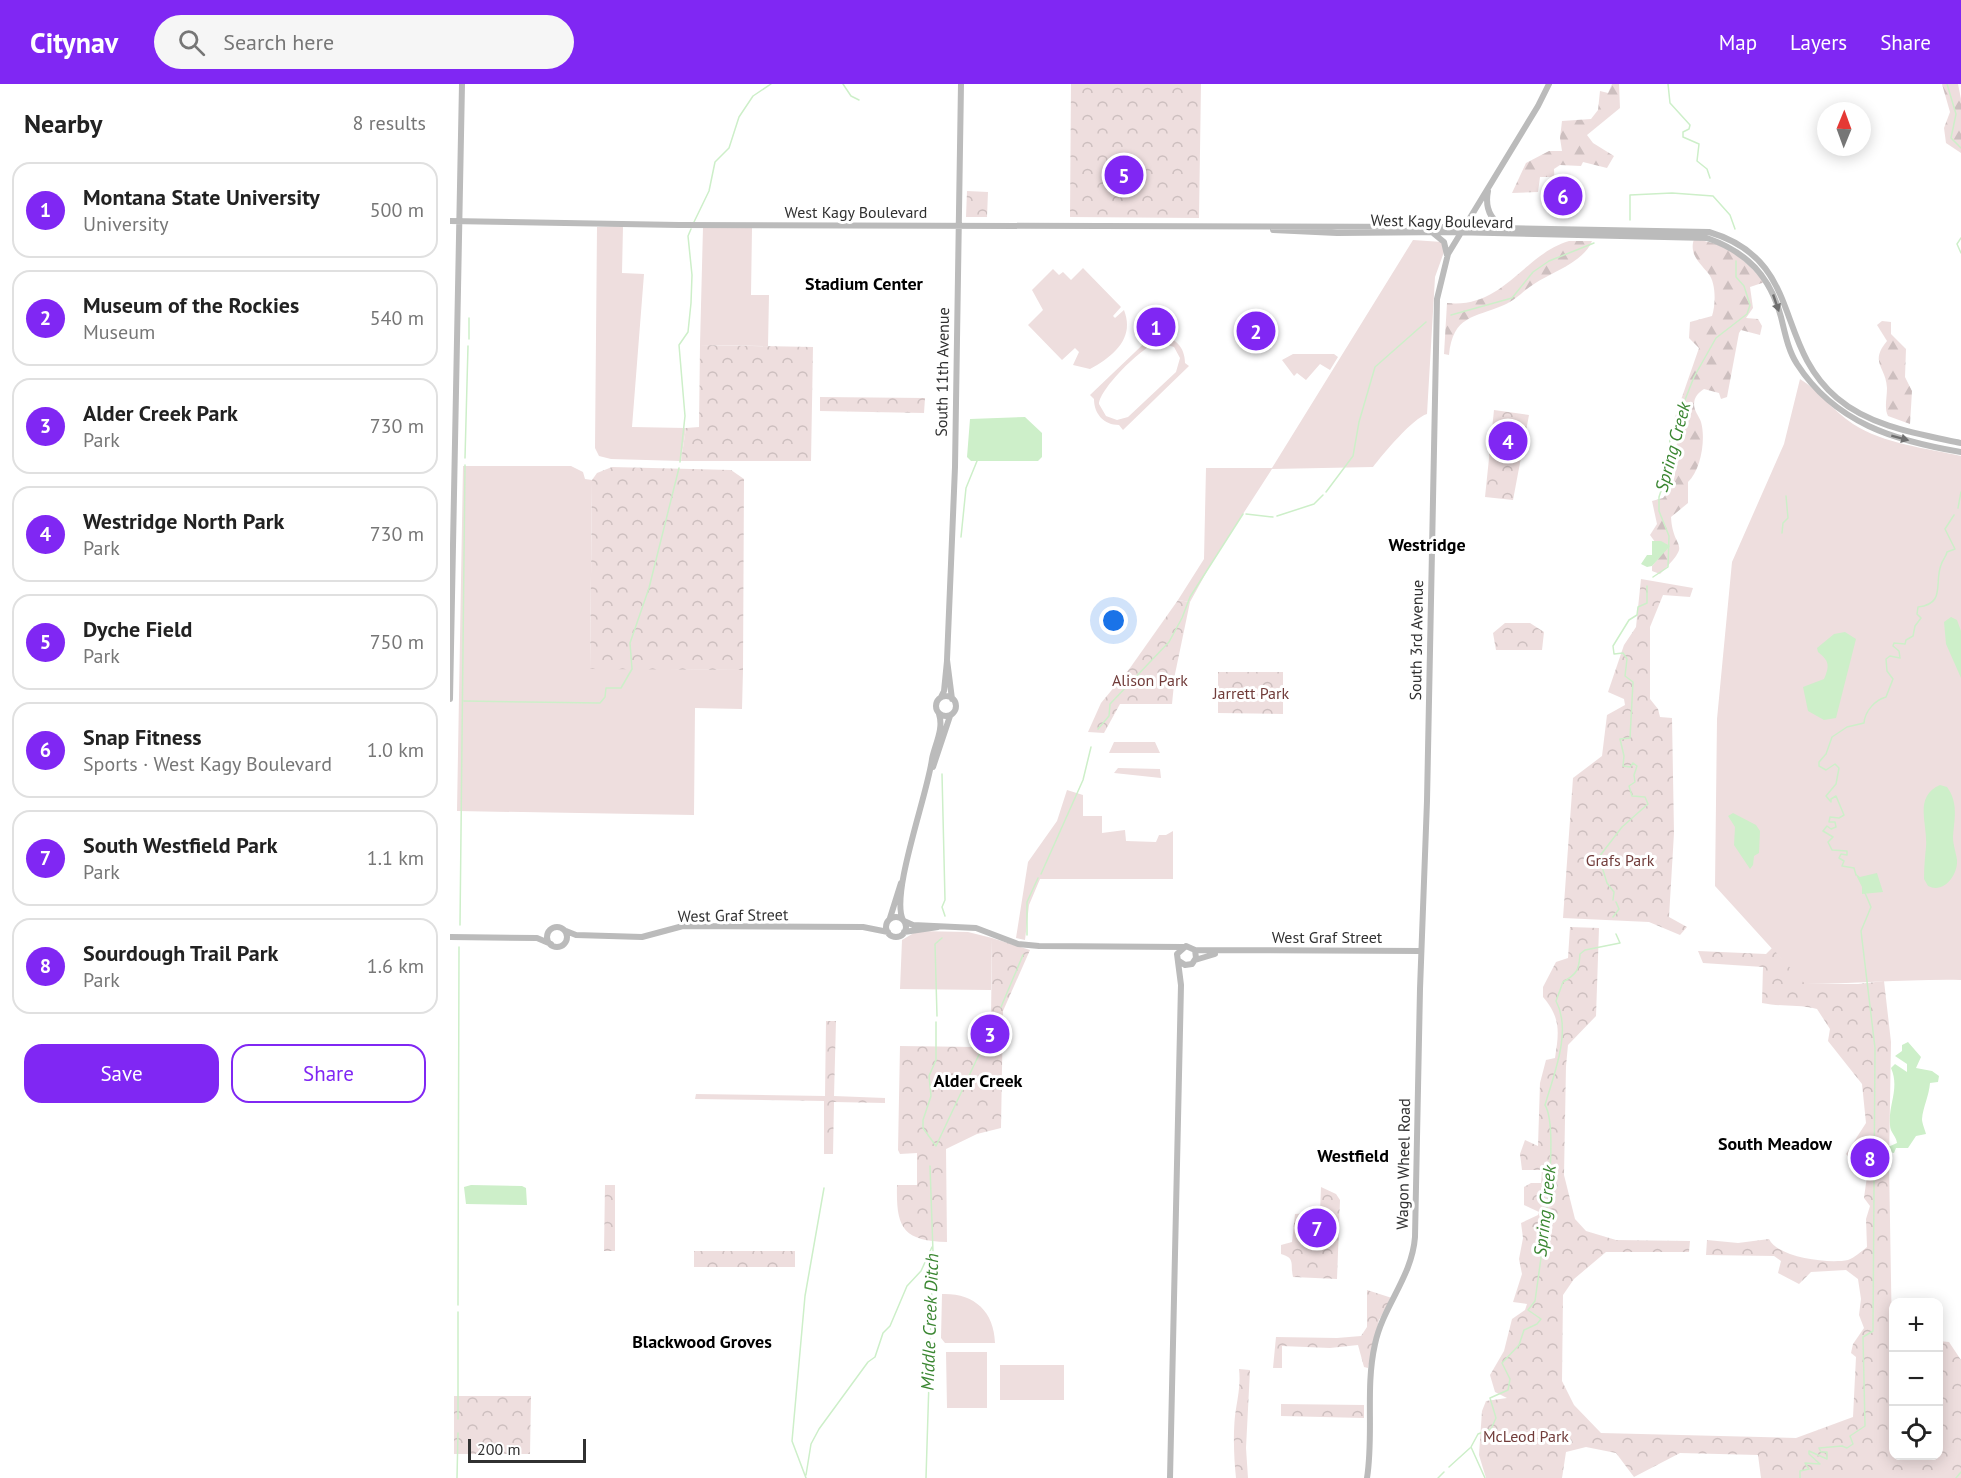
<!DOCTYPE html>
<html lang="en">
<head>
<meta charset="utf-8">
<style>
  body { margin:0; font-family:"PT Sans",sans-serif; background:#f6f6f6; color:#222 }
  .controls { position:absolute; right:18px; bottom:18px; display:grid; overflow:hidden; border-radius:12px; box-shadow:0 3px 15px #0003 }
  .controls button { width:54px; height:54px; display:grid; place-items:center; padding:0; border:0; border-bottom:2px solid #e0e0e0; background:#fff; color:#222; font:30px sans-serif }
  .compass { position:absolute; left:1367px; top:18px; width:54px; height:54px; border-radius:50%; background:#fff; box-shadow:0 3px 15px #0003; rotate:1deg }
  .scale { position:absolute; left:18px; bottom:15px; width:118px; box-sizing:border-box; padding-left:6px; border:3px solid #313131; border-top:0; font-size:16px; line-height:21px; white-space:nowrap; color:#313131; -webkit-text-stroke:4px #fff; paint-order:stroke }
  .you { position:absolute; left:664px; top:537px; width:21px; height:21px; margin:-15px; border:4px solid #fff; border-radius:50%; background:#1a73e8; box-shadow:0 0 0 9px #1a73e833 }
  .badge { display:grid; place-items:center; width:39px; height:39px; border-radius:50%; background:#8027f3; color:#fff; font-size:20px; font-weight:700 }
  .pin { position:absolute; translate:-50% -50%; border:3px solid #fff; box-shadow:0 2px 6px #0006 }
  .list { margin:0; padding:0; list-style:none }
  h2 { display:flex; justify-content:space-between; align-items:center; height:78px; margin:0; padding:0 24px; font-size:26px }
  h2 small { font-size:20px; font-weight:400; color:#767676 }
  .list li { display:grid; grid-template-columns:39px 1fr auto; gap:18px; align-items:center; box-sizing:border-box; height:96px; margin:0 12px 12px; padding:0 12px; border:2px solid #e0e0e0; border-radius:18px }
  .list b { display:block; font-size:22px; white-space:nowrap }
  .list p { margin:0; font-size:20px; white-space:nowrap; color:#767676 }
  .list em { font-size:20px; font-style:normal; color:#767676 }
  .actions { display:flex; gap:12px; padding:18px 24px }
  .actions a { flex:1; padding:14px 0; border:2px solid #8027f3; border-radius:18px; text-align:center; font-size:21px; color:#8027f3 }
  .actions .main { background:#8027f3; color:#fff }
  .icon { flex:none; width:33px; height:33px; fill:none; stroke:currentColor; stroke-width:2; stroke-linecap:round; stroke-linejoin:round }
  .map { position:relative; flex:none; width:1511px; height:1394px; overflow:hidden }
  header { display:flex; align-items:center; gap:36px; box-sizing:border-box; height:84px; padding:0 30px; background:#8027f3; color:#fff }
  header strong { font-size:28px }
  nav { display:flex; gap:33px; margin-inline-start:auto; font-size:21px }
  .search { width:420px; height:54px; background:#f6f6f6; display:flex; align-items:center; gap:15px; box-sizing:border-box; padding:0 21px; border-radius:33px; color:#767676; font-size:22px }
  main { display:flex }
  aside { flex:1; background:#fff }
  .map>svg:first-child { display:block }
</style>
</head>
<body>
<header>
<strong>Citynav</strong>
<div class="search"><svg class="icon" aria-label="search" viewBox="0 0 24 24"><circle cx="10" cy="10" r="6"/><path d="M15 15l6 6"/></svg>Search here</div>
<nav><a>Map</a><a>Layers</a><a>Share</a></nav>
</header>
<main>
<aside>
<h2>Nearby<small>8 results</small></h2>
<ul class="list">
<li><span class="badge">1</span><div><b>Montana State University</b><p>University</p></div><em>500 m</em></li>
<li><span class="badge">2</span><div><b>Museum of the Rockies</b><p>Museum</p></div><em>540 m</em></li>
<li><span class="badge">3</span><div><b>Alder Creek Park</b><p>Park</p></div><em>730 m</em></li>
<li><span class="badge">4</span><div><b>Westridge North Park</b><p>Park</p></div><em>730 m</em></li>
<li><span class="badge">5</span><div><b>Dyche Field</b><p>Park</p></div><em>750 m</em></li>
<li><span class="badge">6</span><div><b>Snap Fitness</b><p>Sports · West Kagy Boulevard</p></div><em>1.0 km</em></li>
<li><span class="badge">7</span><div><b>South Westfield Park</b><p>Park</p></div><em>1.1 km</em></li>
<li><span class="badge">8</span><div><b>Sourdough Trail Park</b><p>Park</p></div><em>1.6 km</em></li>
</ul>
<div class="actions"><a class="main">Save</a><a>Share</a></div>
</aside>
<div class="map">
<svg width="1511" height="1394" viewBox="0 0 1511 1394">
  <defs>
    <pattern id="forest-firs" width="22" height="20" patternUnits="userSpaceOnUse" patternTransform="scale(1.5)"><rect width="22" height="20" fill="#eedede"/><path d="M5 1l3.5 6h-7zM16 11l3.5 6h-7z" fill="#cdbfbf"/></pattern>
    <pattern id="park-crowns" width="20" height="18" patternUnits="userSpaceOnUse" patternTransform="scale(1.5)"><rect width="20" height="18" fill="#eedede"/><path d="M2 6a3 3 0 1 1 6 0M12 15a3 3 0 1 1 6 0" fill="none" stroke="#cdbfbf"/></pattern>
  </defs>
  <rect width="100%" height="100%" fill="#fff"/>
  <path fill="#eedede" fill-rule="evenodd" d="M173,142L172,189L194,190L182,343L236,344L231,377L161,375L149,372L145,364L147,143Z
    M253,143L302,144L301,211H319L318,262L250,261Z
    M963,156L992,158L994,168L985,193L977,330C963,334 933,370 923,383L822,385L762,478L740,518L728,516L754,475L756,384H822Z
    M633,184L671,223L663,232L665,234L674,226C685,254 664,272 640,285L623,281L629,268L625,264L612,276L578,241L593,226L582,206L603,185L609,191L613,188L621,196Z
    M706,248L710,252C725,253 735,263 735,279L739,282L673,346L669,341C654,341 644,330 644,315L640,311ZM708,258L724,263L730,274L726,288L678,333L667,336L656,332L649,320C650,304 693,262 708,258Z
    M843,270H884L888,273L880,286L870,280L856,296L847,289L844,292L832,276Z
    M1350,295C1368,306 1383,327 1403,340C1434,360 1476,364 1511,372V896C1458,895 1407,900 1354,900L1265,802L1267,635L1282,478L1334,360Z
    M13,382H121L133,388L135,395L142,396L140,584L293,586L292,625L245,624L244,731L7,727Z
    M664,658H705L710,669H659Z
    M668,684L710,685L711,694L664,689Z
    M617,706L633,711V732H652V749L675,746L676,757L706,758L709,751H716L723,747V795H590L579,821L575,856L566,854L578,778L607,737Z
    M467,847L518,848L542,854L541,906L450,905L452,856Z
    M492,1210C524,1209 544,1227 545,1259H495L491,1254Z
    M496,1268H537V1324H497Z
    M550,1281H614V1316H550Z"/>
  <path fill="url(#forest-firs)" d="M1162,0H1169L1170,24L1137,51L1143,59L1164,72L1157,84L1133,78L1131,82L1110,81L1104,85L1105,104L1101,93H1090L1088,108L1062,109L1076,79L1099,67H1112L1110,54L1112,37L1141,35L1148,26L1150,7L1158,9Z
    M1492,0H1508L1511,15V69L1496,59L1494,44L1500,28Z
    M1244,155C1279,160 1292,174 1315,198L1300,203L1303,224L1296,234L1308,235L1312,242L1310,251L1291,246L1289,249L1277,313L1271,315L1269,309L1254,305C1249,308 1244,313 1244,320C1244,327 1249,332 1251,338C1256,355 1251,386 1238,398V419L1221,433C1223,469 1244,455 1210,490L1202,487V482L1213,469L1200,451L1207,440L1202,417L1213,414C1235,389 1219,375 1229,354L1224,336L1249,264L1239,254L1240,238L1262,232C1266,220 1266,198 1258,189C1249,178 1239,170 1244,155Z
    M1119,157H1142C1134,178 1102,188 1084,200C1074,206 1066,216 1054,221C1024,234 1003,231 999,271L994,270L997,219C1053,225 1074,170 1119,157Z
    M1432,237L1441,238V250L1456,265L1455,293L1462,307L1460,340L1438,332C1434,324 1437,314 1437,304C1436,282 1419,279 1437,257L1427,241Z"/>
  <path fill="url(#park-crowns)" d="M621,0H751L749,134L620,133Z
    M517,107L538,108L537,133H516Z
    M250,261L363,263L361,377H231L236,344L249,343Z
    M370,313L475,314L474,329L370,327Z
    M1044,326L1079,331L1063,416L1035,413Z
    M162,383L281,386L294,395L293,586L140,585L142,396L147,389Z
    M1191,495L1243,504L1240,513L1213,511L1200,543V615L1208,625L1210,633L1222,634L1224,749L1219,833L1237,843L1230,851L1199,838L1113,834L1123,694L1152,672L1157,631L1175,621L1174,615L1158,608L1174,561L1186,543Z
    M728,516L740,518L725,590L722,620H670L654,649L638,648L651,619L680,584Z
    M1055,539H1080L1094,548L1092,566H1046L1043,549Z
    M768,588H833V630L768,629Z
    M1120,843L1149,844L1146,932L1118,961L1116,982L1114,1091L1125,1135L1136,1147L1166,1156L1240,1157L1239,1168H1156L1124,1195L1113,1211L1112,1297L1124,1321L1151,1349L1346,1354L1403,1333L1406,1273L1401,1269L1403,1260L1414,1244L1409,1231L1411,1215L1408,1195L1396,1186L1361,1188L1349,1200L1328,1189L1331,1177L1324,1172L1256,1171L1257,1156L1288,1159L1319,1155C1328,1174 1379,1180 1398,1176C1404,1174 1412,1167 1417,1163L1416,1135L1420,1122L1414,1114L1417,1092L1396,1070L1416,1039L1412,1000L1378,957L1380,945L1367,925C1347,920 1331,923 1312,919L1313,883L1253,879L1248,867L1316,870L1322,864L1355,900H1408L1434,897L1441,958L1439,1078L1444,1372H1488L1489,1257L1499,1258L1511,1276V1394H1311L1308,1371L1230,1369L1184,1393L1166,1369L1136,1363L1116,1368L1112,1394H1036L1029,1371L1032,1327L1036,1317L1057,1314L1045,1308L1040,1291L1054,1267L1062,1235L1075,1226L1077,1220L1063,1218L1072,1190L1069,1175L1073,1154L1071,1139L1088,1131L1089,1128L1074,1121V1103L1081,1099H1091L1092,1086H1072L1070,1070L1075,1056L1088,1062L1090,999L1096,976L1105,974C1109,948 1111,934 1093,913V903L1106,878L1118,874Z
    M542,854L580,866L553,927L551,1044L527,1050L496,1065L497,1158C452,1157 446,1143 447,1101H467V1069L450,1070L448,1066L450,962L526,963L527,937L541,935Z
    M376,937H386L384,1012L435,1014V1019L384,1018L383,1070H374V1017L245,1015L246,1010L375,1012Z
    M155,1101H165V1167H154Z
    M871,1103L886,1110L890,1116L887,1195L843,1193C840,1181 846,1174 831,1170V1161L842,1158L845,1130L870,1128Z
    M244,1167H345V1183H244Z
    M917,1206L942,1214L929,1236L918,1284L914,1283L908,1261L880,1264L832,1262V1284H823L826,1253L887,1254L911,1252L917,1243Z
    M789,1285L800,1286L796,1364L798,1394H786C784,1375 783,1351 785,1332C787,1316 791,1302 789,1285Z
    M4,1312H81L80,1370H4Z
    M831,1320L914,1321V1334L831,1332Z"/>
  <path fill="#cdefc9" d="M575,333L592,349V373L588,377H521L517,373L520,335Z
    M1202,457H1211L1220,462L1202,482L1197,483L1191,480L1197,471H1202Z
    M1501,533L1507,536L1511,547V594L1496,560L1494,538Z
    M1395,548L1406,555L1386,634L1374,636L1358,627L1353,603L1374,595C1380,581 1379,577 1368,568L1367,564L1384,550Z
    M1490,701L1497,703C1509,719 1504,736 1503,753C1503,761 1506,768 1507,776C1508,791 1494,810 1478,802L1474,795C1474,783 1475,773 1476,763C1478,740 1463,713 1490,701Z
    M1283,729L1306,741L1310,747L1309,769L1304,772L1303,781L1300,785L1284,761L1285,743L1278,732Z
    M1405,789L1410,793L1427,789L1433,808L1412,810V803Z
    M1458,958L1471,973L1466,984L1482,987L1489,992L1488,998L1480,999C1479,1012 1473,1023 1472,1035C1472,1039 1475,1046 1476,1050L1466,1052L1458,1064H1446L1444,1069L1439,1068L1438,1063L1447,1059C1446,1051 1440,1049 1440,1041C1438,1021 1450,1004 1441,984L1445,980L1457,988V980L1445,972L1452,967V961Z
    M21,1101L72,1102L76,1104L77,1121L16,1120L14,1103Z"/>
  <g fill="none" stroke-linecap="round" stroke-linejoin="round">
    <path stroke="#cdefc9" stroke-width="1.5" d="M393,0L401,12L409,16
      M1218,0L1220,19L1240,41L1239,45L1233,48V53L1249,60L1247,77L1257,85L1260,94
      M1497,0L1506,30L1501,54L1511,64
      M1180,136V111L1222,109L1263,112L1280,131L1285,145
      M244,138L259,107L265,78L279,64L289,33L303,12L321,0
      M1511,154L1507,160L1511,169
      M1001,231L1062,214L1083,188L1099,177L1144,159
      M19,255V234
      M15,374L18,262
      M230,378L235,332L229,261L238,248L241,219L242,191L238,152L241,145
      M876,408L903,372L909,338L925,283L976,238
      M1508,424L1511,408
      M796,430L823,433
      M827,432L864,420L873,411
      M1332,449L1333,439L1338,434L1336,412
      M511,453L516,404L527,377
      M1203,493L1218,483L1219,452L1209,427V413L1218,386L1220,354L1244,293L1266,254L1297,230L1300,221L1294,202L1286,193V177
      M14,617L150,619L155,613L156,604H171L182,585L180,559L199,504L229,384
      M648,645L659,632L660,620L719,558L732,534L740,513L793,430
      M492,690L495,816L492,823L495,832
      M591,790L633,696L641,663
      M1406,791L1404,784L1392,782L1394,777L1389,774L1391,770L1397,771V767L1382,766L1378,758L1383,753L1373,747L1377,742L1381,745L1386,743L1385,738H1379L1380,733L1389,734L1394,731L1386,712L1381,715V718L1376,712L1386,700L1389,684L1385,680L1376,686L1369,682V678L1376,670L1382,653L1397,643L1414,639C1415,627 1425,616 1436,613L1443,595L1437,587L1436,575L1440,572L1450,574L1449,567L1443,562L1444,559L1455,560L1456,556L1463,552L1465,542L1471,534L1467,530L1468,523C1496,520 1484,499 1491,481C1493,475 1496,473 1497,468L1505,465L1495,445L1504,431
      M1163,816L1164,808L1157,799L1149,773L1172,743L1198,720L1195,713L1182,712L1179,702L1185,698L1184,691L1187,682L1183,679L1180,683L1173,682L1174,672L1170,655L1180,654L1183,598L1175,592L1177,575L1173,569L1164,570L1163,562L1179,536L1187,531L1188,523L1197,519V502
      M1163,833L1169,825L1166,818
      M10,841L15,381
      M577,851V818L588,794
      M551,923L573,871
      M487,932L485,860L492,854
      M486,938V976L479,992L481,1012L473,1036V1044L486,1062L541,945
      M8,1221L9,863
      M8,1335V1228
      M999,1383L1020,1364
      M356,1391L361,1360L369,1345L418,1278L425,1273L433,1249L440,1242L457,1202L471,1187L482,1163
      M7,1394L8,1349
      M356,1394L342,1357L355,1212L374,1104
      M476,1394L483,1168L480,1082
      M988,1394L994,1388
      M1035,1394L1021,1363L1028,1350L1041,1345L1046,1334L1040,1314L1058,1306L1060,1295L1052,1279L1069,1261L1074,1246L1087,1240L1091,1235L1078,1226L1085,1217C1090,1180 1111,1047 1095,1021C1104,990 1122,947 1106,917L1113,898C1127,890 1129,886 1130,870L1135,866L1170,859L1166,850
      M1350,1394V1387L1359,1385L1355,1379L1370,1380L1359,1370V1367L1377,1375V1368H1371L1369,1364L1392,1362L1397,1364L1403,1360L1400,1352L1415,1342L1413,1253L1423,1247L1425,964L1411,847L1421,823L1415,809
      M1506,1394L1511,1388"/>
    <path stroke="#bbb" stroke-width="6" d="M1038,107C1035,122 1039,135 1054,143
      M0,137L229,141L1001,143L1259,148C1354,176 1323,260 1387,314C1421,343 1469,350 1511,359
      M823,146L887,149L1000,148L1257,154C1297,168 1320,192 1331,233C1335,249 1338,266 1347,280C1385,339 1445,357 1511,368
      M983,149L994,158L997,171
      M486 622a10 10 0 1 1 20 0a10 10 0 1 1-20 0Z
      M491,613L494,607L497,577
      M0,615L12,0
      M502,615L497,576L505,383L511,0
      M483,683L500,632
      M436 843a10 10 0 1 1 20 0a10 10 0 1 1-20 0Z
      M440,834L451,799
      M453,836C440,810 478,709 482,675C485,660 494,645 489,630
      M454,837L463,841L526,844L568,860L589,862L733,863
      M97 853a10 10 0 1 1 20 0a10 10 0 1 1-20 0Z
      M116,847L126,851L192,853L233,842L413,843L438,848
      M454,848L488,843
      M0,853L87,854L101,860
      M745,866L971,867
      M745,876L765,870
      M720,1394L731,901L727,870L736,862L745,866L746,874L742,880L735,881L729,877
      M917,1394C924,1350 915,1304 925,1260C933,1222 962,1193 965,1153L970,905L977,717L987,215L998,170L1088,22L1099,0"/>
  </g>
  <defs><path id="oneway-solid" d="M-6-.8H1V-3.2L6.5 0L1 3.2V.8H-6Z" transform="scale(1.5)"/></defs>
  <g fill="#6f6f6f">
    <use href="#oneway-solid" transform="translate(1326 219) rotate(71)"/>
    <use href="#oneway-solid" transform="translate(1450 354) rotate(15)"/>
  </g>
  <g text-anchor="middle" stroke-width="6" stroke-linejoin="round" paint-order="stroke">
    <g font-size="16" fill="#313131" stroke="#fff">
      <text x="406" y="134">West Kagy Boulevard</text>
      <text transform="translate(992 137) rotate(1)" y="6">West Kagy Boulevard</text>
      <text transform="translate(492 288) rotate(-89)" y="6">South 11th Avenue</text>
      <text transform="translate(966 556) rotate(-89)" y="6">South 3rd Avenue</text>
      <text transform="translate(283 831) rotate(-1)" y="6">West Graf Street</text>
      <text x="877" y="859">West Graf Street</text>
      <text transform="translate(953 1080) rotate(-89)" y="6">Wagon Wheel Road</text>
    </g>
    <g font-size="16" fill="#713c3a" stroke="#fff">
      <text x="700" y="602">Alison Park</text>
      <text x="801" y="615">Jarrett Park</text>
      <text x="1170" y="782">Grafs Park</text>
      <text x="1076" y="1358">McLeod Park</text>
    </g>
    <g font-size="18" font-weight="bold" fill="#000" stroke="#fff">
      <text x="414" y="206">Stadium Center</text>
      <text x="977" y="467">Westridge</text>
      <text x="528" y="1003">Alder Creek</text>
      <text x="1325" y="1066">South Meadow</text>
      <text x="903" y="1078">Westfield</text>
      <text x="252" y="1264">Blackwood Groves</text>
    </g>
    <g font-size="18" font-style="italic" fill="#3a8631" stroke="#fff">
      <text transform="translate(1223 363) rotate(-75)" y="6">Spring Creek</text>
      <text transform="translate(1095 1127) rotate(-84)" y="6">Spring Creek</text>
      <text transform="translate(480 1238) rotate(-88)" y="6">Middle Creek Ditch</text>
    </g>
  </g>
</svg>
<div class="controls">
<button>+</button>
<button>−</button>
<button><svg class="icon" aria-label="locate" viewBox="0 0 24 24"><circle cx="12" cy="12" r="6"/><path d="M12 2v4M12 18v4M2 12h4M18 12h4"/></svg></button>
</div>
<svg class="compass" viewBox="-18 -18 36 36"><path d="M0-13l5 13h-10z" fill="#e53935"/><path d="M0 13l5-13h-10z" fill="#767676"/></svg>
<div class="scale">200 m</div>
<div class="you"></div>
<div class="pin badge" style="left:706px;top:243px">1</div>
<div class="pin badge" style="left:806px;top:247px">2</div>
<div class="pin badge" style="left:540px;top:950px">3</div>
<div class="pin badge" style="left:1058px;top:357px">4</div>
<div class="pin badge" style="left:674px;top:91px">5</div>
<div class="pin badge" style="left:1113px;top:112px">6</div>
<div class="pin badge" style="left:867px;top:1144px">7</div>
<div class="pin badge" style="left:1420px;top:1074px">8</div>
</div>
</main>
</body>
</html>
